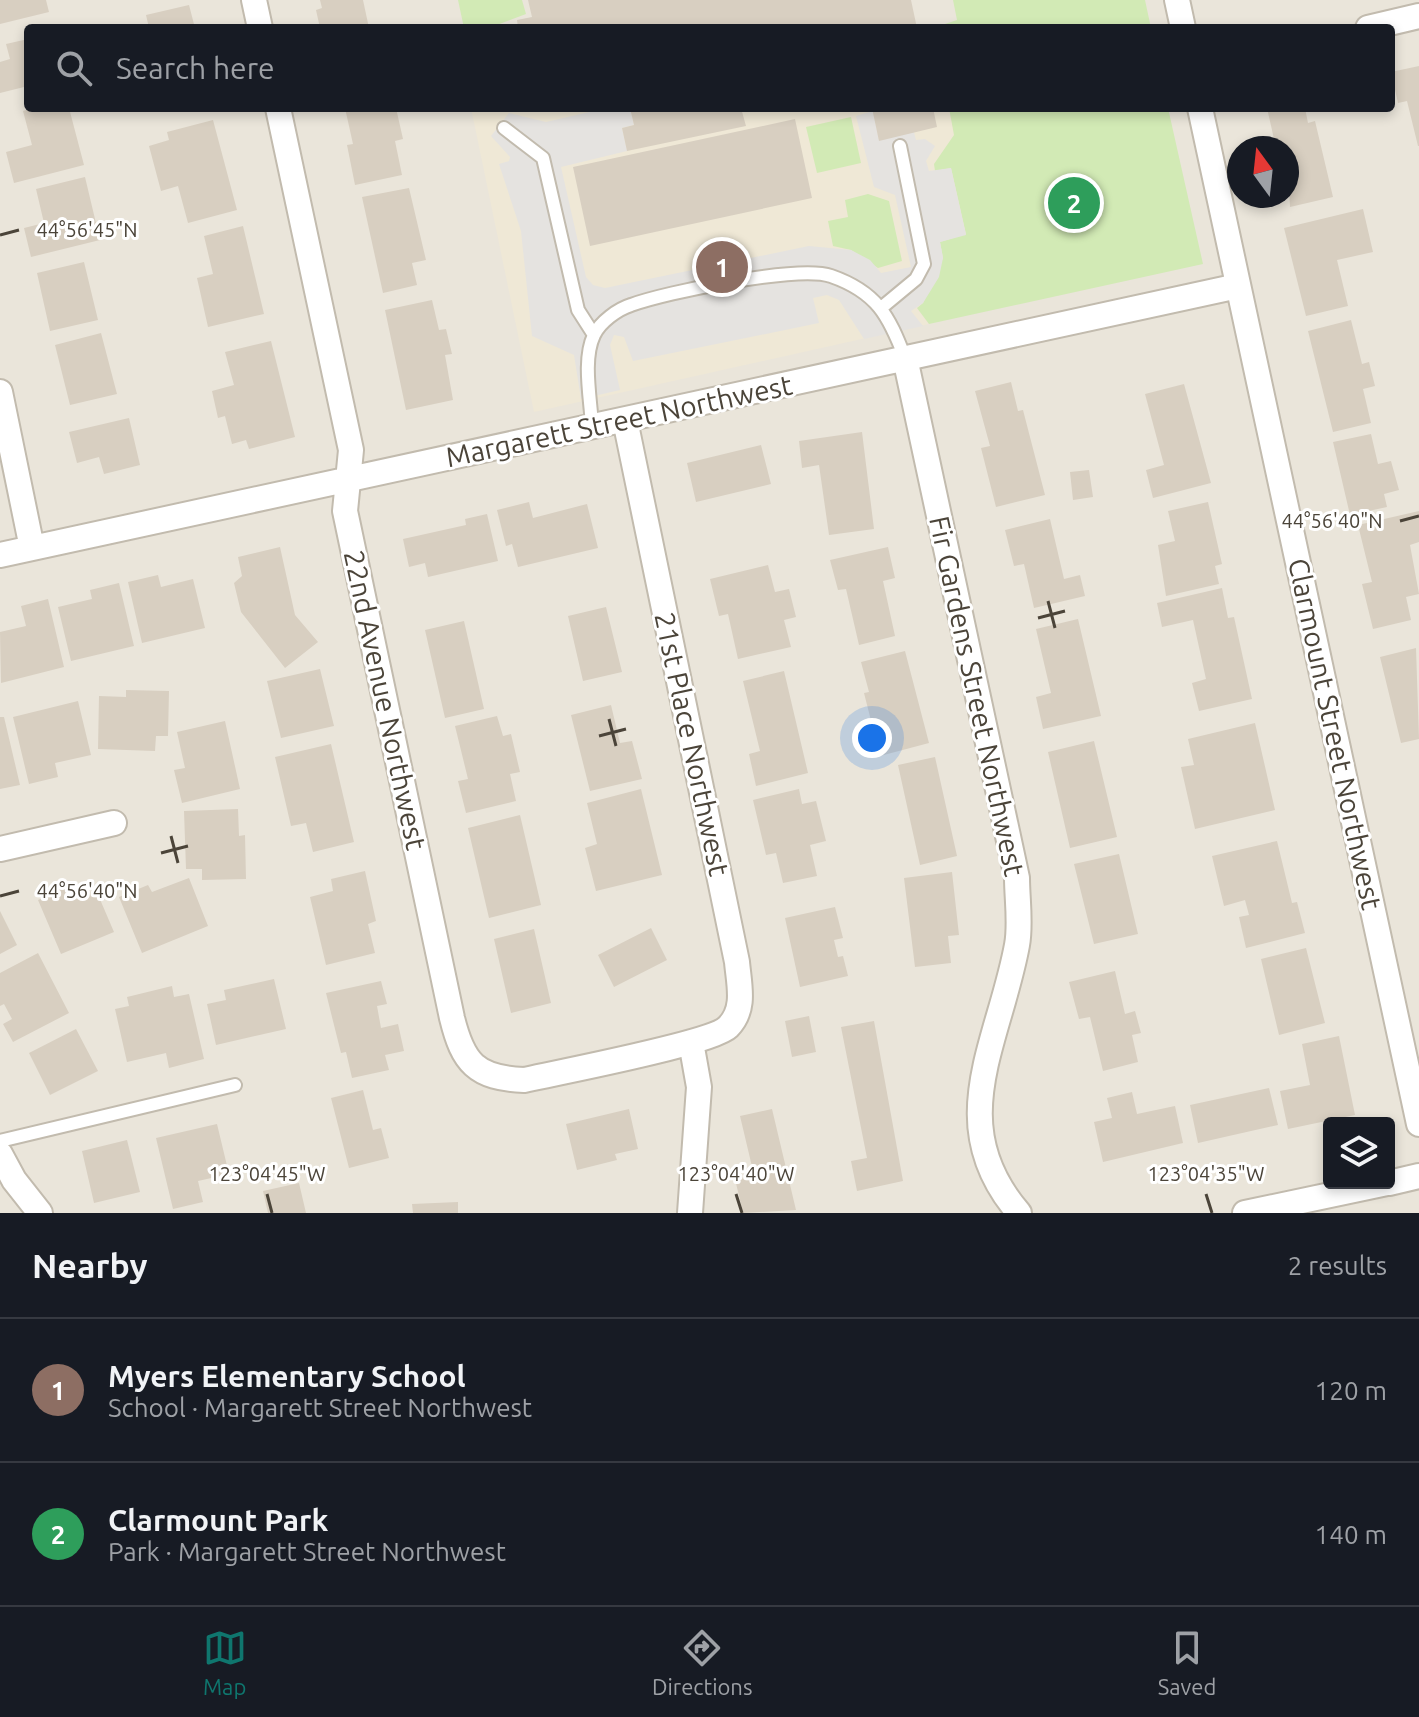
<!DOCTYPE html>
<html lang="en">
<head>
<meta charset="utf-8">
<style>
  body { margin:0; font-family:Ubuntu,sans-serif; background:#20242c; color:#f1f3f6 }
  .controls { position:absolute; right:24px; bottom:24px; display:grid; overflow:hidden; border-radius:8px; box-shadow:0 4px 12px #0003 }
  .controls button { width:72px; height:72px; display:grid; place-items:center; padding:0; border:0; border-bottom:2px solid #363941; background:#171b24; color:#f1f3f6; font:40px sans-serif }
  .compass { position:absolute; left:1227px; top:136px; width:72px; height:72px; border-radius:50%; background:#171b24; box-shadow:0 4px 12px #0003; rotate:345deg }
  .you { position:absolute; left:872px; top:738px; width:28px; height:28px; margin:-20px; border:6px solid #fff; border-radius:50%; background:#1a73e8; box-shadow:0 0 0 12px #1a73e833 }
  .badge { display:grid; place-items:center; width:52px; height:52px; border-radius:50%; background:#0f766e; color:#fff; font-size:26px; font-weight:700 }
  .pin { position:absolute; translate:-50% -50%; border:4px solid #fff; box-shadow:0 2px 8px #0006 }
  .list { margin:0; padding:0; list-style:none }
  h2 { display:flex; justify-content:space-between; align-items:center; height:104px; margin:0; padding:0 32px; font-size:34px }
  h2 small { font-size:26px; font-weight:400; color:#9ea1a6 }
  .list li { display:grid; grid-template-columns:52px 1fr auto; gap:24px; align-items:center; box-sizing:border-box; height:144px; padding:0 32px; border-top:2px solid #363941 }
  .list b { display:block; font-size:30px; white-space:nowrap }
  .list p { margin:0; font-size:26px; white-space:nowrap; color:#9ea1a6 }
  .list em { font-size:26px; font-style:normal; color:#9ea1a6 }
  .icon { flex:none; width:44px; height:44px; fill:none; stroke:currentColor; stroke-width:2; stroke-linecap:round; stroke-linejoin:round }
  .map { position:relative; flex:none; width:1419px; height:1213px; overflow:hidden }
  .search { position:absolute; background:#171b24; box-shadow:0 4px 12px #0003; left:24px; right:24px; top:24px; height:88px; display:flex; align-items:center; gap:20px; box-sizing:border-box; padding:0 28px; border-radius:8px; color:#9ea1a6; font-size:30px }
  .sheet { height:392px; background:#171b24 }
  nav { display:flex; justify-content:space-around; align-items:center; box-sizing:border-box; height:112px; border-top:2px solid #363941; background:#171b24; font-size:22px; color:#9ea1a6 }
  nav a { display:grid; justify-items:center; gap:4px }
  nav .on { color:#0f766e }
  .map>svg:first-child { display:block }
</style>
</head>
<body>
<div class="map">
<svg width="1419" height="1213" viewBox="0 0 1419 1213">
  <rect width="100%" height="100%" fill="#f6f3ec"/>
  <path fill="#eae5da" fill-rule="evenodd" d="M0,0H1419V1213H0ZM28,28H1391V108H28ZM1239,148H1287V196H1239ZM1329,1123H1389V1183H1329Z"/>
  <path fill="#efe8d6" d="M471,108H949L955,135L936,171L923,303L917,308L929,324L534,412Z"/>
  <path fill="#d2eab5" d="M458,0H522L526,14L489,28H464Z
    M953,0H1145L1151,28H933L957,20Z
    M949,108H1168L1203,264L929,324L917,308L923,303L943,258L940,242L966,234L951,168L935,171L934,164L954,135Z
    M851,117L861,163L817,173L806,127Z
    M868,194L889,201L902,261L878,268L851,250L833,246L828,221L848,217L845,200Z"/>
  <path fill="#e5e3e0" d="M607,108H630L634,125L622,128L627,151L561,167L586,277L593,285L605,288L809,246L851,250L870,260L881,273L911,267L895,195L874,187L856,116L873,111L879,140L914,132L916,140L925,139L935,146L926,161L929,171L951,168L966,235L940,242L943,258L939,277L923,303L911,311L923,326L864,339L839,300L827,295L813,298L819,323L633,361L624,337L614,335L610,345L620,390L581,399L574,355L532,336L521,231L499,164L509,161L510,157L491,136L509,113L546,122Z"/>
  <path fill="#d8cfc1" d="M0,0H46L49,12L0,24Z
    M320,0H363L369,28H320L316,10L322,8Z
    M528,0H911L917,28H518L517,20L532,17Z
    M189,5L195,28H149L146,15Z
    M28,39V86L0,93V62L10,59L6,44Z
    M1419,66V146H1418L1407,101L1398,103L1391,72Z
    M33,108H69L84,165L14,183L6,152L32,145L23,111Z
    M345,108H396L403,139L395,141L402,175L355,185L347,145L353,144Z
    M630,108H741L746,126L627,151L622,128L634,125Z
    M872,108H933L937,127L879,141Z
    M1267,108H1305L1308,123L1315,121L1333,197L1290,207L1287,148H1276Z
    M795,119L812,198L590,246L573,167Z
    M213,120L237,210L188,223L178,186L161,191L149,146L169,140L167,132Z
    M85,177L100,240L31,257L24,228L44,223L36,189Z
    M409,188L426,260L412,263L417,285L383,293L362,197Z
    M1363,209L1373,252L1337,260L1348,306L1306,316L1284,228Z
    M243,226L264,314L208,327L197,278L213,274L204,236Z
    M84,262L98,320L50,331L37,273Z
    M432,300L439,330L446,329L452,354L445,355L453,400L406,410L385,310Z
    M1351,320L1362,364L1369,362L1375,386L1363,389L1371,423L1333,432L1308,331Z
    M101,333L117,394L70,405L55,345Z
    M271,341L295,437L249,449L246,440L232,444L225,416L218,418L212,391L234,385L225,352Z
    M1011,382L1018,411L1023,410L1045,495L996,507L981,448L990,446L975,391Z
    M1184,384L1211,483L1153,498L1146,470L1164,465L1145,394Z
    M129,418L140,465L104,474L99,457L77,463L69,432Z
    M862,432L874,529L829,535L819,465L802,468L799,441Z
    M1371,434L1378,464L1391,461L1399,490L1384,494L1387,507L1350,515L1333,442Z
    M761,445L771,484L696,502L687,463Z
    M1089,470L1093,497L1073,500L1070,472Z
    M529,502L533,518L587,504L598,548L518,567L512,544L506,546L497,510Z
    M1208,502L1222,564L1215,566L1219,584L1166,596L1158,545L1175,541L1168,511Z
    M1419,511V542L1410,545L1419,594L1406,597L1411,620L1373,629L1362,584L1372,582L1358,525Z
    M487,514L498,561L428,577L425,563L409,567L403,539L466,525L465,519Z
    M1050,519L1064,579L1080,575L1085,596L1034,608L1024,564L1014,566L1005,530Z
    M280,547L295,615L318,642L285,668L241,612L234,583L242,576L238,557Z
    M888,547L895,578L883,581L895,636L859,645L846,589L838,590L830,560Z
    M768,565L775,592L789,589L796,617L784,620L791,647L738,659L728,614L719,616L710,579Z
    M158,575L161,587L193,579L205,628L142,643L128,582Z
    M119,583L134,646L71,661L58,607L92,599L90,590Z
    M1222,588L1228,618L1234,617L1252,699L1199,711L1192,683L1206,679L1193,620L1162,627L1157,603Z
    M48,599L64,667L1,683L0,632L26,626L21,606Z
    M606,607L622,672L583,681L568,616Z
    M1078,619L1101,716L1043,729L1036,697L1051,693L1036,629Z
    M464,621L484,709L445,718L425,630Z
    M1416,648L1419,739L1401,743L1380,657Z
    M905,651L929,743L880,756L864,693L869,692L861,662Z
    M320,669L334,726L281,738L267,681Z
    M784,671L808,773L756,786L749,754L760,751L743,681Z
    M126,690L169,691L168,736H156L155,751L98,749L99,696L126,697Z
    M78,701L91,755L55,763L58,777L29,784L13,717Z
    M611,705L620,743L632,741L642,779L590,791L571,715Z
    M497,716L503,736L511,734L520,772L510,774L516,801L466,813L458,781L468,779L455,726Z
    M0,717H4L20,785L0,789Z
    M225,721L240,789L182,803L174,770L185,768L177,732Z
    M1255,723L1275,810L1195,829L1181,767L1194,765L1188,739Z
    M1094,741L1117,837L1070,848L1048,752Z
    M331,744L354,842L313,852L306,823L291,826L275,757Z
    M935,757L957,856L920,865L898,765Z
    M641,789L662,875L596,891L585,848L597,844L587,803Z
    M799,789L802,804L816,801L826,841L810,845L817,876L783,883L776,853L766,855L753,800Z
    M238,809L239,836L245,835L246,879L202,880V869H186L184,811Z
    M520,815L541,905L489,918L468,828Z
    M1277,841L1292,903L1297,902L1305,933L1246,948L1239,917L1249,915L1245,900L1224,906L1212,856Z
    M1119,854L1138,934L1094,944L1074,864Z
    M365,871L376,921L368,924L375,953L326,965L310,897L333,891L331,879Z
    M952,872L959,935L948,936L951,963L915,967L904,878Z
    M189,878L208,926L142,953L119,897L148,885L152,892Z
    M65,888L71,901L96,890L114,932L61,954L38,900Z
    M835,907L843,938L834,940L838,957L843,956L848,976L800,987L785,918Z
    M0,911L17,945L0,954Z
    M651,928L667,960L614,987L598,955Z
    M534,929L551,1003L511,1013L494,939Z
    M1306,948L1325,1023L1279,1035L1261,959Z
    M38,953L69,1013L13,1042L3,1024L12,1019L4,1004L0,1006V973Z
    M1115,971L1125,1014L1135,1011L1141,1033L1132,1035L1138,1062L1103,1071L1090,1017L1079,1019L1069,982Z
    M274,979L286,1029L216,1045L207,1004L226,1000L224,990Z
    M381,981L387,1004L377,1006L381,1028L398,1024L404,1051L385,1055L389,1070L352,1078L346,1052L341,1053L326,993Z
    M172,986L174,997L189,994L204,1059L169,1068L166,1053L127,1062L115,1009L129,1006L127,997Z
    M809,1016L816,1052L792,1057L785,1021Z
    M874,1021L903,1181L857,1191L851,1161L867,1158L841,1027Z
    M76,1029L98,1071L50,1095L29,1053Z
    M1339,1036L1355,1115L1288,1129L1280,1091L1310,1085L1302,1044Z
    M1269,1088L1278,1125L1198,1143L1190,1105Z
    M363,1090L373,1130L381,1128L389,1158L349,1168L331,1098Z
    M1132,1092L1137,1114L1175,1106L1183,1143L1103,1162L1094,1122L1112,1118L1107,1098Z
    M629,1109L638,1149L615,1154L617,1160L577,1170L566,1124Z
    M772,1109L796,1210L743,1213L735,1179L754,1175L740,1116Z
    M217,1124L229,1174L198,1181L203,1202L173,1209L156,1138Z
    M127,1140L140,1192L94,1203L82,1151Z
    M299,1183L306,1213H268L263,1191Z
    M458,1202V1213H413L412,1204Z"/>
  <g fill="none" stroke-linecap="round" stroke-linejoin="round">
    <defs>
      <path id="service" d="M504,128L543,158L578,310L594,335
        M881,308L916,279L924,264L900,146
        M592,427C591,400 582,360 594,335C600,322 618,309 631,305C666,292 799,265 831,276C877,292 889,316 905,358
        M0,1141L235,1085"/>
      <path id="minor" d="M254,0L260,28
        M1177,0L1183,28
        M1368,28L1419,16
        M278,108L351,450L345,511L452,1018C463,1063 476,1078 524,1080C556,1073 712,1043 728,1027C746,1009 739,985 737,962L625,420
        M1200,108L1419,1124
        M905,358L1017,878C1017,899 1021,924 1017,945C999,1043 942,1124 1019,1213
        M0,392L32,548
        M0,555L1238,286
        M0,849L114,823
        M0,1154L14,1180L40,1213
        M1389,1183L1419,1176
        M690,1213L699,1087L691,1042
        M1245,1213L1387,1183"/>
    </defs>
    <use href="#service" stroke="#c2bbae" stroke-width="16"/>
    <use href="#minor" stroke="#c2bbae" stroke-width="28"/>
    <use href="#service" stroke="#fff" stroke-width="12"/>
    <use href="#minor" stroke="#fff" stroke-width="24"/>
  </g>
  <path fill="none" stroke="#4b4439" stroke-width="3" d="M0,235L19,230M1400,521L1419,516M1048,601L1055,628M1038,618L1065,611M609,719L616,746M599,736L626,729M171,836L178,863M161,853L188,846M0,896L19,891M267,1194L272,1213M736,1194L742,1213M1206,1194L1212,1213"/>
  <g text-anchor="middle" stroke-width="6" stroke-linejoin="round" paint-order="stroke">
    <g font-size="28" fill="#4b4439" stroke="#fff">
      <text transform="translate(619 421) rotate(-12)" y="10">Margarett Street Northwest</text>
      <text transform="translate(977 696) rotate(78)" y="10">Fir Gardens Street Northwest</text>
      <text transform="translate(385 700) rotate(78)" y="10">22nd Avenue Northwest</text>
      <text transform="translate(1335 734) rotate(78)" y="10">Clarmount Street Northwest</text>
      <text transform="translate(692 744) rotate(78)" y="10">21st Place Northwest</text>
    </g>
  </g>
  <g font-size="20" text-anchor="middle" fill="#4b4439" stroke="#fff" stroke-width="6" stroke-linejoin="round" paint-order="stroke">
    <text x="87" y="237">44°56'45"N</text>
    <text x="1332" y="528">44°56'40"N</text>
    <text x="87" y="898">44°56'40"N</text>
    <text x="267" y="1181">123°04'45"W</text>
    <text x="736" y="1181">123°04'40"W</text>
    <text x="1206" y="1181">123°04'35"W</text>
  </g>
</svg>
<div class="controls">
<button><svg class="icon" aria-label="layers" viewBox="0 0 24 24"><path d="M12 4l9 5-9 5-9-5zM3 14l9 5 9-5"/></svg></button>
</div>
<svg class="compass" viewBox="-18 -18 36 36"><path d="M0-13l5 13h-10z" fill="#e53935"/><path d="M0 13l5-13h-10z" fill="#9ea1a6"/></svg>
<div class="you"></div>
<div class="pin badge" style="left:722px;top:267px;background:#8d6e63">1</div>
<div class="pin badge" style="left:1074px;top:203px;background:#2e9e5b">2</div>
<div class="search"><svg class="icon" aria-label="search" viewBox="0 0 24 24"><circle cx="10" cy="10" r="6"/><path d="M15 15l6 6"/></svg>Search here</div>
</div>
<section class="sheet">
<h2>Nearby<small>2 results</small></h2>
<ul class="list">
<li><span class="badge" style="background:#8d6e63">1</span><div><b>Myers Elementary School</b><p>School · Margarett Street Northwest</p></div><em>120 m</em></li>
<li><span class="badge" style="background:#2e9e5b">2</span><div><b>Clarmount Park</b><p>Park · Margarett Street Northwest</p></div><em>140 m</em></li>
</ul>
</section>
<nav>
<a class="on"><svg class="icon" aria-label="map" viewBox="0 0 24 24"><path d="M3 6l6-2 6 2 6-2v14l-6 2-6-2-6 2zM9 4v14M15 6v14"/></svg>Map</a>
<a><svg class="icon" aria-label="directions" viewBox="0 0 24 24"><path d="M12 3l9 9-9 9-9-9zM9 14v-3h6M13 9l2 2-2 2"/></svg>Directions</a>
<a><svg class="icon" aria-label="saved" viewBox="0 0 24 24"><path d="M7 4h10v16l-5-4-5 4z"/></svg>Saved</a>
</nav>
</body>
</html>
